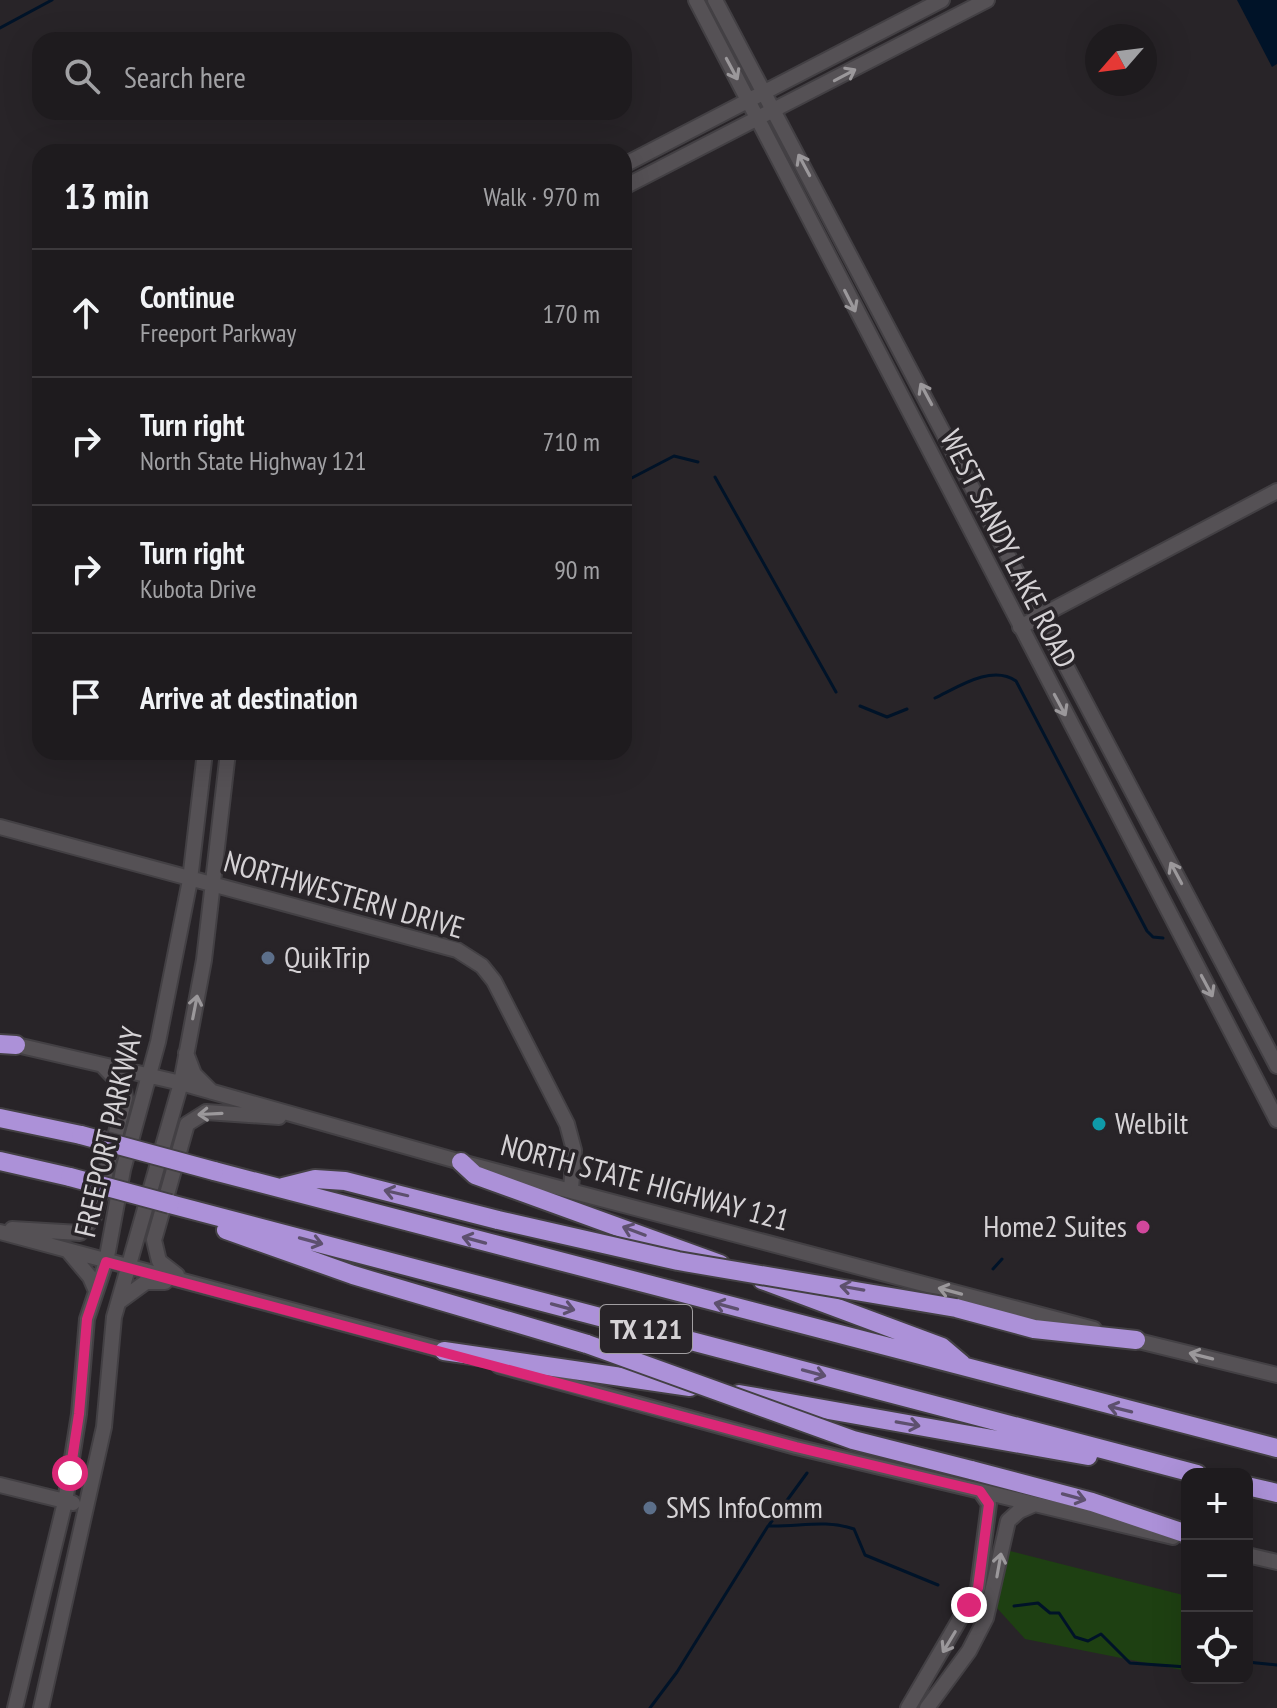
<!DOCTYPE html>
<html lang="en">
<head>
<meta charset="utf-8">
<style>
  body { margin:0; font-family:"PT Sans Narrow",sans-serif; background:#262427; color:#f1f3f6 }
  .controls { position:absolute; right:24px; bottom:24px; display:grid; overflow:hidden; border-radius:16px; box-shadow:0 8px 32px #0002 }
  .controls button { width:72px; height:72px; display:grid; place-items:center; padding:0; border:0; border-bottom:2px solid #3c393c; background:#1e1b1e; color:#f1f3f6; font:40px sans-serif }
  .compass { position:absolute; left:1085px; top:24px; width:72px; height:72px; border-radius:50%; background:#1e1b1e; box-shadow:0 8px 32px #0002; rotate:242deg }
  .stop { position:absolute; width:24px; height:24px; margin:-18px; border:6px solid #db2777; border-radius:50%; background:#fff }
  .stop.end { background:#db2777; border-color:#fff; box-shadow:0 2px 8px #0008 }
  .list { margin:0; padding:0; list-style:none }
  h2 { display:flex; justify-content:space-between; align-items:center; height:104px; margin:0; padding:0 32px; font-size:34px }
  h2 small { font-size:26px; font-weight:400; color:#a1a1a4 }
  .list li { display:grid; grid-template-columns:52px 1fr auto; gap:24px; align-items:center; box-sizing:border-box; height:128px; padding:0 32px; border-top:2px solid #3c393c }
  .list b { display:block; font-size:30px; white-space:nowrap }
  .list p { margin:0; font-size:26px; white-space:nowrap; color:#a1a1a4 }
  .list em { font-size:26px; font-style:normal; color:#a1a1a4 }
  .icon { flex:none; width:44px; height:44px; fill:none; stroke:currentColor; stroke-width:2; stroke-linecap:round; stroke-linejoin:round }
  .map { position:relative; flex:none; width:1277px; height:1708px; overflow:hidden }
  .search { position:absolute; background:#1e1b1e; box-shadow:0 8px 32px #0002; left:32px; top:32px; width:600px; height:88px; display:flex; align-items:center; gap:20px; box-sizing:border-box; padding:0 28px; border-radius:24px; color:#a1a1a4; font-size:30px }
  .panel { position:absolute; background:#1e1b1e; box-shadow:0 8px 32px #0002; left:32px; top:144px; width:600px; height:616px; border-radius:24px }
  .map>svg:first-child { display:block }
</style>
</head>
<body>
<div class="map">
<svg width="1277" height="1708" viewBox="0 0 1277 1708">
  <rect width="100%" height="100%" fill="#282428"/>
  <path fill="#1e4012" d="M1002,1549L1187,1596V1671L1025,1639L996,1607Z"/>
  <path fill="#001328" d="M1237,0H1277V64L1272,67Z"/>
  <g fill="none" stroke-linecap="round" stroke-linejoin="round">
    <path stroke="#001328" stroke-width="3" d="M0,28L52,0
      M715,477L836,692
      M624,482L674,456L698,462
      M935,698C958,687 992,664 1016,681L1147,931L1153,937L1163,938
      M860,706L887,717L907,709
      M993,1269L1002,1259
      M769,1525L807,1473
      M1014,1606L1038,1603L1050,1613H1059L1075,1637L1088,1641L1101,1634L1130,1663L1187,1667
      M1247,1662L1277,1665
      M650,1708L677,1672L768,1526C800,1527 824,1519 854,1529L865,1555L938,1585"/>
    <defs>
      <path id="secondary" d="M696,0L1277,1120
        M715,0L1277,1066
        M624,165L942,0
        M624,187L987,0
        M1020,627L1277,491
        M0,827L457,950L482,966L494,981L567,1124L574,1150L571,1189
        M8,1043L181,1083L461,1162L1094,1329
        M186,1053L194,1074L212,1092
        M12,1229L80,1233L94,1217L125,1098L124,1088L104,1067
        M0,1232L452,1353
        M69,1252L90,1277L96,1291
        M177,1275L159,1261L154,1240L187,1124L206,1112L279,1117
        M120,1301L146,1282H165
        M1126,1338L1277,1375
        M499,1366L796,1447L1173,1537
        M0,1485L73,1503
        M1247,1555L1277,1562
        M15,1708L65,1502L79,1414L87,1319L106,1262L123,1170L158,1042L190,880L205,752
        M41,1708L104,1427L114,1317L181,1083L204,960L228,752
        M908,1708L978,1588L989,1504L980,1491
        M927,1708L969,1651L986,1618L1008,1521L1019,1511L1035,1504"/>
      <path id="highway" d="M0,1044L16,1045
        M0,1118L81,1135
        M0,1161L70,1177
        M461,1162L475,1175L720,1264
        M214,1171L1277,1448
        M283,1187L315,1179L345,1181L498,1220
        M170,1204L1197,1474
        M226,1230L353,1275L587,1344
        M762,1280L942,1347L962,1364
        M956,1308L1034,1329L1136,1340
        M444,1351L690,1387
        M739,1394L1088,1456
        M971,1470L1092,1502L1187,1534
        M1247,1486L1277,1493"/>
    </defs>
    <use href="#secondary" stroke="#434044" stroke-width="18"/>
    <use href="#highway" stroke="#434044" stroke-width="22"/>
    <use href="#secondary" stroke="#555155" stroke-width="14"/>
    <use href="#highway" stroke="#ac91d8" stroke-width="18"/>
    <defs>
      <path id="highway-bridge" d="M81,1135L214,1171
        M70,1177L170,1204
        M498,1220L678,1261L956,1308
        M587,1344L853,1440L971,1470"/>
    </defs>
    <use href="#highway-bridge" stroke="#434044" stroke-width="22" stroke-linecap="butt"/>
    <use href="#highway-bridge" stroke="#ac91d8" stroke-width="18"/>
  </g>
  <defs><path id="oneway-shaft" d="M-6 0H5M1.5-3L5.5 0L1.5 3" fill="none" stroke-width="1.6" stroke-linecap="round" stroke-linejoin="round" transform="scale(2)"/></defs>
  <g stroke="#9b989b">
    <use href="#oneway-shaft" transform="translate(732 69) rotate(62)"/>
    <use href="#oneway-shaft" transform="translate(845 75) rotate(-28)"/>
    <use href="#oneway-shaft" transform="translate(804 165) rotate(-118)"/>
    <use href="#oneway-shaft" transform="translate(850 301) rotate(63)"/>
    <use href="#oneway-shaft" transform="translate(926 394) rotate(-118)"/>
    <use href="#oneway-shaft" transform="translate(1060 705) rotate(62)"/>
    <use href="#oneway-shaft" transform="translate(1176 873) rotate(-118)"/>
    <use href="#oneway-shaft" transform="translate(1207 986) rotate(62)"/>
    <use href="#oneway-shaft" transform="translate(195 1007) rotate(-79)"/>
    <use href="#oneway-shaft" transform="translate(210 1114) rotate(177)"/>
    <use href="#oneway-shaft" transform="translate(950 1291) rotate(-165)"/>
    <use href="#oneway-shaft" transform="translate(1201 1356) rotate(-166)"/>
    <use href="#oneway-shaft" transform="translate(999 1565) rotate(-80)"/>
    <use href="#oneway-shaft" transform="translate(949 1642) rotate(121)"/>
  </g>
  <g stroke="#5d506e">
    <use href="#oneway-shaft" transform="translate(396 1193) rotate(-167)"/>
    <use href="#oneway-shaft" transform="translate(634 1231) rotate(-159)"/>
    <use href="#oneway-shaft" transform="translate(474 1240) rotate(-165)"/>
    <use href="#oneway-shaft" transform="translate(311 1241) rotate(15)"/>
    <use href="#oneway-shaft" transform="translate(852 1288) rotate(-170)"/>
    <use href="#oneway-shaft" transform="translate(726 1306) rotate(-165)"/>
    <use href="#oneway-shaft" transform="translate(563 1307) rotate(15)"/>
    <use href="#oneway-shaft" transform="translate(814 1373) rotate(15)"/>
    <use href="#oneway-shaft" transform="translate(1120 1409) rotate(-166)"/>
    <use href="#oneway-shaft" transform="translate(908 1424) rotate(10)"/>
    <use href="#oneway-shaft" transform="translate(1074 1497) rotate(15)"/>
  </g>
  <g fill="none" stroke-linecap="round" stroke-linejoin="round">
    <path stroke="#db2777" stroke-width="10" d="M70,1473L79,1414L87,1319L106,1262L796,1447L980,1491L989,1504L978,1588L969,1605"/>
  </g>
  <g fill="#5c6f8a" stroke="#282428" stroke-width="3">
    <circle cx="268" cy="958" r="8"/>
    <circle cx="650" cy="1508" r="8"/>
  </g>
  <circle fill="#0f9aa8" stroke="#282428" stroke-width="3" cx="1099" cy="1124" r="8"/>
  <circle fill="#d1479c" stroke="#282428" stroke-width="3" cx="1143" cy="1227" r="8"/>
  <g text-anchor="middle" stroke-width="7" stroke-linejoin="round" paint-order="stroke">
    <rect fill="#282428" stroke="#a19ea1" stroke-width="2" x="600" y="1305" width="92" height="48" rx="6"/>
    <g font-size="28" font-weight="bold" fill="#d5d2d5">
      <text x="646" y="1339">TX 121</text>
    </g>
    <g font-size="30" fill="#d5d2d5" stroke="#282428">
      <text transform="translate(1008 549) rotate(63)" y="10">WEST SANDY LAKE ROAD</text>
      <text transform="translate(344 895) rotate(16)" y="10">NORTHWESTERN DRIVE</text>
      <text transform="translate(109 1132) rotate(-77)" y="10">FREEPORT PARKWAY</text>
      <text transform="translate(645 1183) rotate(15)" y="10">NORTH STATE HIGHWAY 121</text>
    </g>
    <g font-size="30" fill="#d5d2d5" stroke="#282428" text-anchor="start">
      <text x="284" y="968">QuikTrip</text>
      <text x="1115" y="1134">Welbilt</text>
      <text x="1127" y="1237" text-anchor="end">Home2 Suites</text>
      <text x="666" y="1518">SMS InfoComm</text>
    </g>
  </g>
</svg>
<div class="controls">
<button>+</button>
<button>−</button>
<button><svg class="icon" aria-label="locate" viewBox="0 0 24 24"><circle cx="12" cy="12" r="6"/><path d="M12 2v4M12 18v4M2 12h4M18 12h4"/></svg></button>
</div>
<svg class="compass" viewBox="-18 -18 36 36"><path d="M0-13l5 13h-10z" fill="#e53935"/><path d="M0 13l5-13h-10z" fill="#a1a1a4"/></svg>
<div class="stop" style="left:70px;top:1473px"></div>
<div class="stop end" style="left:969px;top:1605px"></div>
<div class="search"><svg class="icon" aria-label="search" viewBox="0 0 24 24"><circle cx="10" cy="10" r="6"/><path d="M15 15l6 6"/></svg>Search here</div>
<section class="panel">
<h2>13 min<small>Walk · 970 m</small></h2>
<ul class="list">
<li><svg class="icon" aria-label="ahead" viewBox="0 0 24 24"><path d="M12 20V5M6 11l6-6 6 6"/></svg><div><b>Continue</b><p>Freeport Parkway</p></div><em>170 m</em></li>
<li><svg class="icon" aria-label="right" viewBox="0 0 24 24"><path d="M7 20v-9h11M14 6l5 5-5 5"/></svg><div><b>Turn right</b><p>North State Highway 121</p></div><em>710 m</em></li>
<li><svg class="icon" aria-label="right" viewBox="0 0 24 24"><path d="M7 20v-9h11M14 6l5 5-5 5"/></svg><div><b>Turn right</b><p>Kubota Drive</p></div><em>90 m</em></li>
<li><svg class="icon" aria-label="arrive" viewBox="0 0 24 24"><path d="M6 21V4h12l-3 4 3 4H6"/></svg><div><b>Arrive at destination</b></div></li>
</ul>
</section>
</div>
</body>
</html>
